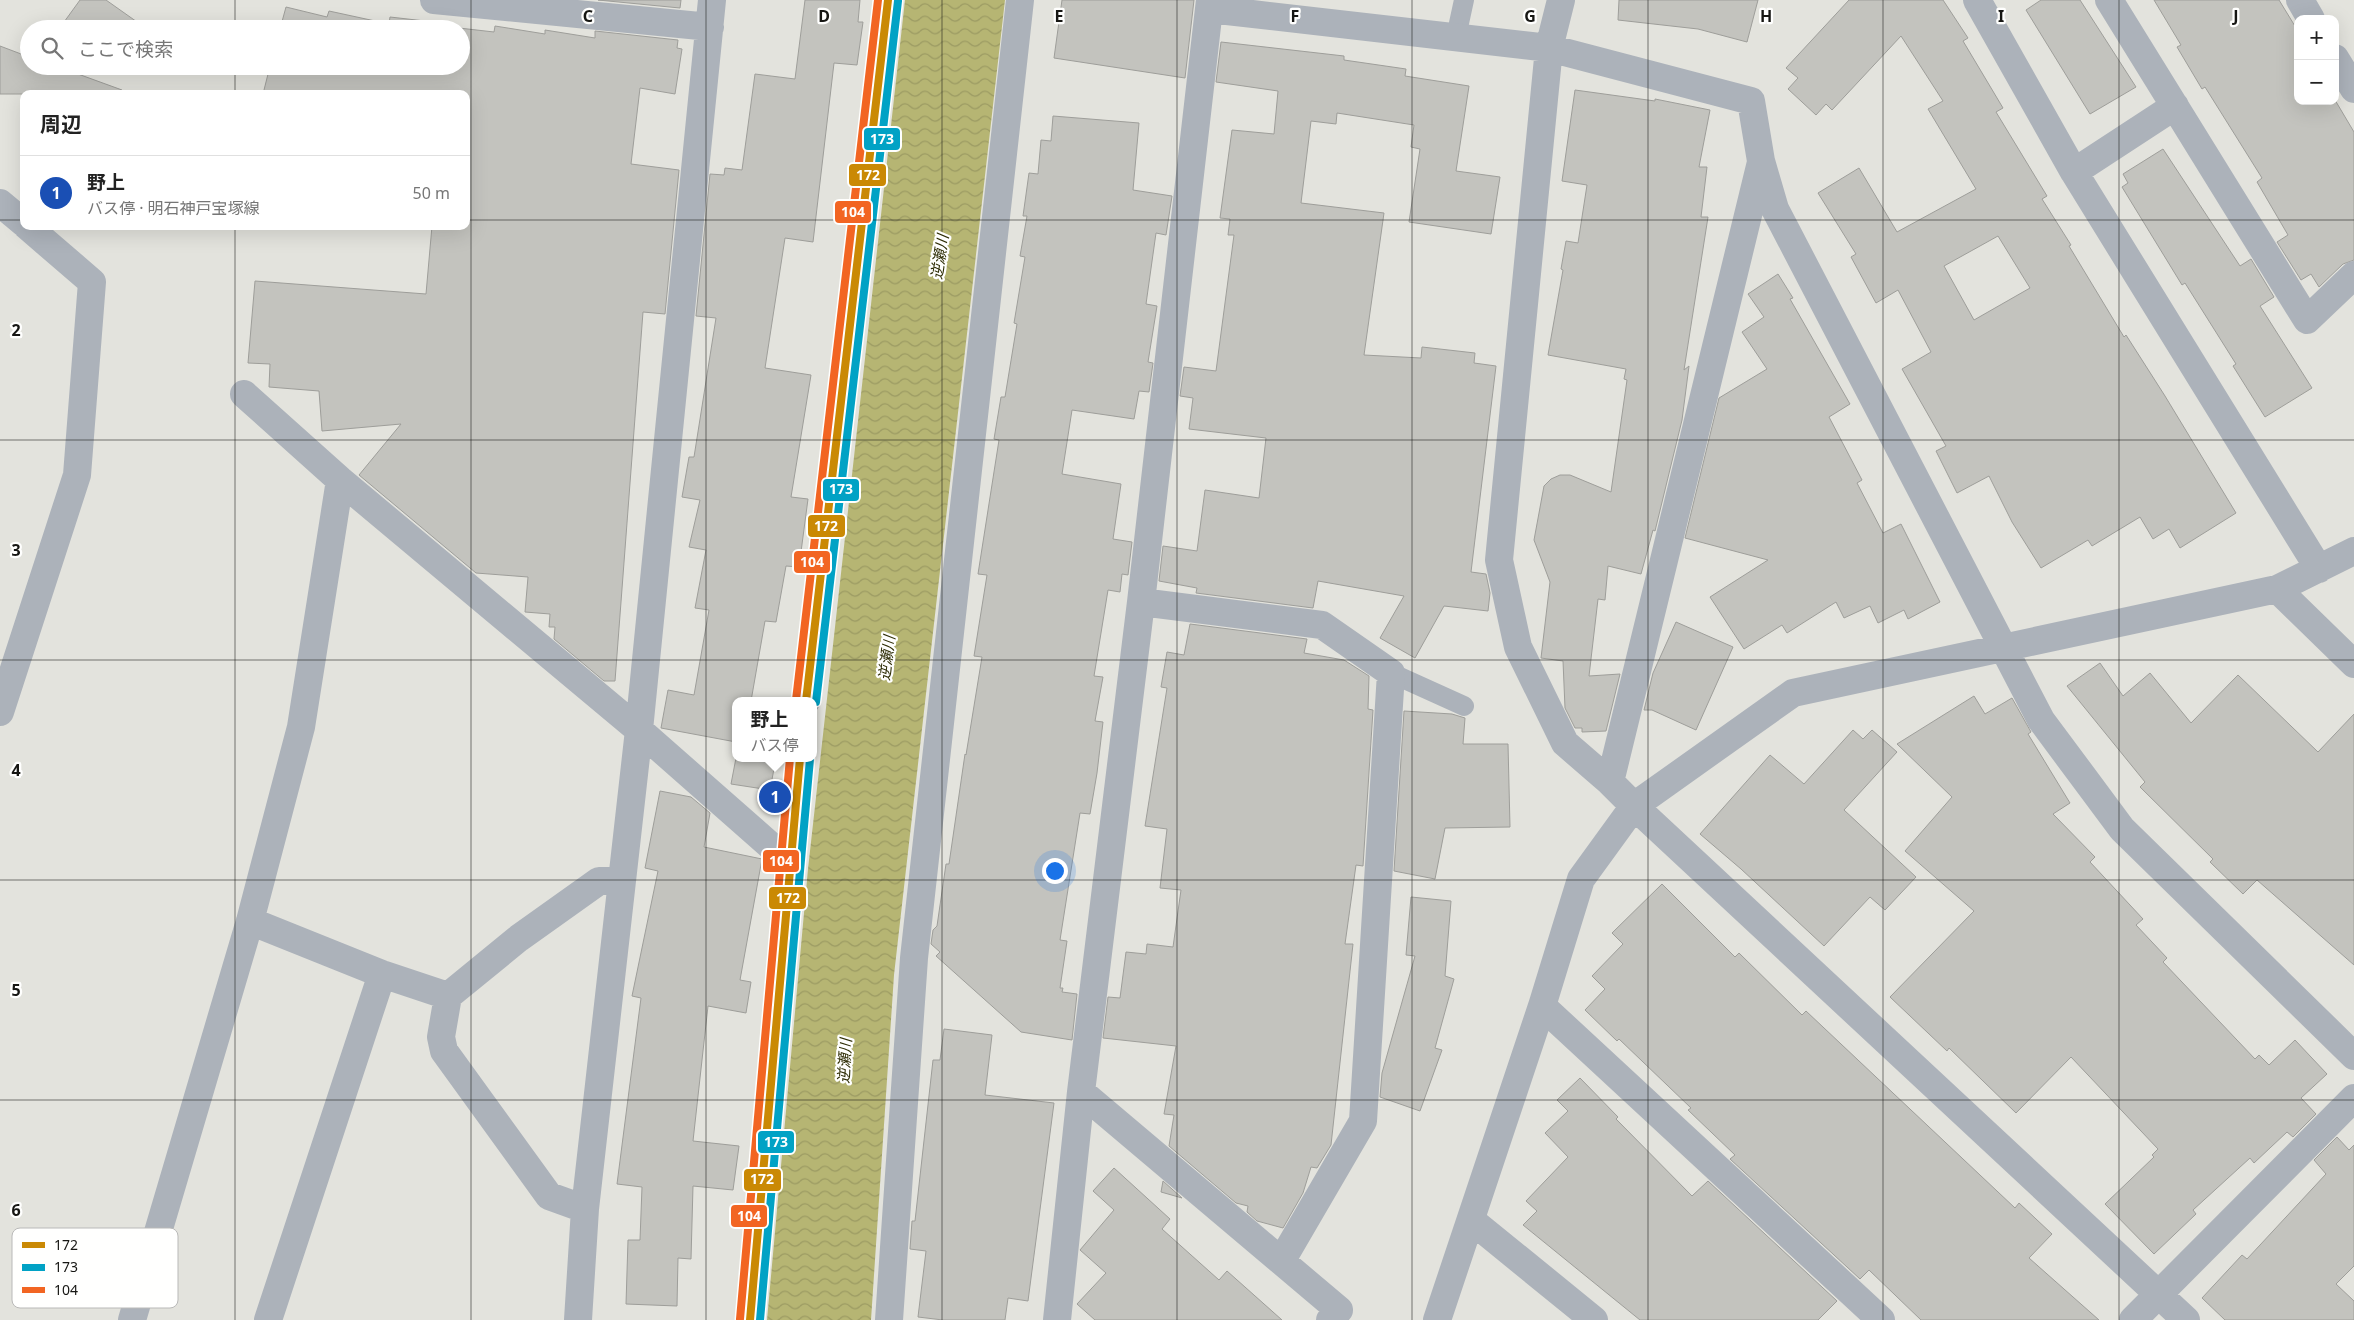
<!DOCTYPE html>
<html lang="ja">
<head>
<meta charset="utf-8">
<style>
  body { margin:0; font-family:"Noto Sans","Noto Sans JP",sans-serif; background:#f2f2f2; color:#222 }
  .controls { position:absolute; right:15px; top:15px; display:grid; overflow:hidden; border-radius:10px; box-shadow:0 5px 20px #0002 }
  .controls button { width:45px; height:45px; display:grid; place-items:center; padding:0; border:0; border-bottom:1px solid #e0e0e0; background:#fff; color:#222; font:25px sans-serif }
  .you { position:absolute; left:1054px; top:870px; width:18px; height:18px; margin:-12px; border:4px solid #fff; border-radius:50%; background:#1a73e8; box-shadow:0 0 0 8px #1a73e833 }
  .badge { display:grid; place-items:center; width:32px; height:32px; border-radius:50%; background:#111827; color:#fff; font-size:16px; font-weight:700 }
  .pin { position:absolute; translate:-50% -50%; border:2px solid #fff; box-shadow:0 1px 5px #0006 }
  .popup { position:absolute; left:732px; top:697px; width:85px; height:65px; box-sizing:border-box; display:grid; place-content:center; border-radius:10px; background:#fff; filter:drop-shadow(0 1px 4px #0005); font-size:16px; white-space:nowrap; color:#767676 }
  .popup b { font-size:19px; color:#222 }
  .popup::after { content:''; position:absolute; left:50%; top:100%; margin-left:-10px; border:10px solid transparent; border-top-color:#fff }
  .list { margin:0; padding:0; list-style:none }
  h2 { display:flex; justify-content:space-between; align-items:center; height:65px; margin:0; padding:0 20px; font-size:21px }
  h2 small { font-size:16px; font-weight:400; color:#767676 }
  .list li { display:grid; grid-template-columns:32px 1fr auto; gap:15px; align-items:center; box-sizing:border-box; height:75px; padding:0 20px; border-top:1px solid #e0e0e0 }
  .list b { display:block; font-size:19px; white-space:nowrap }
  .list p { margin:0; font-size:16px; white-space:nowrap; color:#767676 }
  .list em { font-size:16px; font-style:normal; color:#767676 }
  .icon { flex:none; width:28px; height:28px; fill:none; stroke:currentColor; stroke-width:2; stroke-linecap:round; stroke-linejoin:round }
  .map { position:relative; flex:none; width:2354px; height:1320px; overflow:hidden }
  .search { position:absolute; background:#fff; box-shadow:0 5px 20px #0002; left:20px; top:20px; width:450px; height:55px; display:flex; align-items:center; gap:12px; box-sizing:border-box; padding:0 18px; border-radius:28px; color:#767676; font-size:19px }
  .panel { position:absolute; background:#fff; box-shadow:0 5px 20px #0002; left:20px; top:90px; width:450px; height:140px; border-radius:10px }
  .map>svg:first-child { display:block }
</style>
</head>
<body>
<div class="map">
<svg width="2354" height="1320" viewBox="0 0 2354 1320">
  <defs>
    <pattern id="water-waves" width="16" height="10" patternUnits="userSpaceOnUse" patternTransform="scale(1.25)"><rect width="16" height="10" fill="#b6b573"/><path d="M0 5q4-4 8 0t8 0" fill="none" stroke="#9c9b63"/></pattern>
  </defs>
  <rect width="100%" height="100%" fill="#e3e3dd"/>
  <path fill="url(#water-waves)" d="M905,0H1005L894,975L871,1320H767L808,869Z"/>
  <path fill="#c3c3be" stroke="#9e9e9a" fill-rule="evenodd" d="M80,0H106L147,29H59Z
    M598,0H681L680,8Z
    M805,0H860L858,22H863L857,65L834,63L813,242L785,238L765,368L811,375L791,497L808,499L799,567L786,566L776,622L765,621L751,701H736V742L661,728L668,690L694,695L709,610L695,608L706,550L689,547L700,500L682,497L689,457H694L716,318L696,316L710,174L724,175L725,168L742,170L755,74L795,79Z
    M1062,0H1194L1185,78L1054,58Z
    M1619,0H1758L1747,42L1698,29L1618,20Z
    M1849,0H1943L1968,38L1963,41L2003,108L1996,112L2047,196L2042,199L2071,245L2069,246L2124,337L2126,335L2165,396L2236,513L2180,548L2169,529L2153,539L2140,517L2092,546L2088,540L2041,568L2012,522L1989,476L1957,493L1936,451L1946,446L1902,369L1931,352L1898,290L1876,303L1851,257L1856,254L1818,193L1859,168L1897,232L1976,189L1928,109L1943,101L1901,36L1832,110L1826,104L1816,115L1788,89L1798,78L1786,68ZM1998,236L2030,288L1974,320L1944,266Z
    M2041,0H2080L2136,87L2090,114L2026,10Z
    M2154,0H2279L2298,31V101L2335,100L2354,132V260L2343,264L2319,287L2311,274L2301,280L2277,242L2288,235L2257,182L2262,178L2205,87L2202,89L2177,47L2181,45Z
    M286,7L327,17L329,11L389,24L390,17L425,21L424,24L494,32L495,26L545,34V30L595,38V31L678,40L677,48L682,49L675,94L640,88L631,164L679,170L665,314L643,312L615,681H604L554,639L555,627H549L550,614L525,612L528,577L476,573L359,475L401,424L322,431L319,391L269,387L270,364L248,363L255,281L426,294L432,226H466V94H263L270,66H461V29H280Z
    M1221,42L1344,56V60L1406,69L1405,76L1469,86L1456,171L1500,177L1491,234L1409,222L1420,149L1411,147L1414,125L1337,113L1336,124L1311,121L1301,203L1384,213L1364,355L1421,358L1422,347L1475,353L1474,363L1496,366L1471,572L1486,574L1490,593L1488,611L1444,606L1415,658L1380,638L1404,596L1318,581L1313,608L1196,593L1197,588L1159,581L1163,546L1197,551L1205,490L1259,498L1266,438L1189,429L1193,398L1180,396L1184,367L1216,371L1234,235H1228L1230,219L1220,218L1232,130L1274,134L1278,91L1216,82Z
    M0,46L29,57V66H56L122,90L121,94H0Z
    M1575,90L1655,101V99L1710,110L1699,167H1707L1701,217H1708L1684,370L1689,366L1682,420L1655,531L1653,530L1641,574L1608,566L1605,600L1598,599L1589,676L1620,674L1606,731L1582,732V728H1575L1565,708L1563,661L1541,658L1550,582L1534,540L1544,486L1551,479L1560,475H1570L1611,492L1627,380L1624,379L1626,369L1548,355L1563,270L1561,269L1566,241L1578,243L1587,185L1562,181Z
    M1053,116L1139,123L1133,190L1172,196L1166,235L1156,233L1146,304L1157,306L1148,362L1153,363L1149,392L1139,391L1134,419L1072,410L1062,474L1121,484L1113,539L1132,542L1128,575L1122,574L1120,592L1108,590L1094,676L1103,677L1095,721L1103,722L1097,773L1090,814L1080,813L1060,940L1067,941L1060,988H1063L1062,992L1077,994L1072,1040L1021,1032L936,956L940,952L931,944L933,930L937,926L946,864H949L965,754L966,755L982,657L974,656L987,575L978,574L999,440L994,439L1001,397H1005L1017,324L1014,323L1025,257L1020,256L1027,216H1023L1029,173L1038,174L1041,140L1051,141Z
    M2163,149L2240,266L2251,259L2274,297L2260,306L2312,388L2265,417L2233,366L2236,364L2185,283L2182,285L2122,187L2128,183L2123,174Z
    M1778,274L1793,298L1790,299L1850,404L1829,417L1862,480L1857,483L1883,533L1901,524L1940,602L1908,619L1904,610L1878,623L1870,606L1844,618L1836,602L1787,633L1782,625L1744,649L1710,597L1768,560L1685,538L1719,398L1767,369L1742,332L1764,317L1748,294Z
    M1676,622L1733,647L1696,730L1652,710H1644L1653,673Z
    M1190,624L1307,639L1304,653L1344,660L1369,676L1368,709L1373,710L1363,866L1356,865L1345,944H1353L1331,1145L1317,1168L1311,1167L1303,1193L1283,1228L1257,1221L1247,1212L1248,1206L1236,1203L1169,1146L1174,1115L1164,1114L1176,1046L1103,1038L1108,997L1120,998L1126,952L1146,954L1147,944L1173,947L1181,890L1160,888L1167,829L1145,826L1167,688L1161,687L1167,652L1184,655Z
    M2100,663L2123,696L2150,673L2191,723L2238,675L2318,752L2354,714V965L2257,880L2243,894L2210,862L2213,859L2140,787L2145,782L2067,686Z
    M1974,696L1985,714L2012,698L2031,732L2028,734L2070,803L2053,814L2095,857L2090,862L2143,919L2136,925L2167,958L2163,962L2255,1059L2259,1055L2269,1065L2295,1040L2327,1074L2301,1098L2316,1114L2293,1137L2287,1132L2254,1163L2250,1158L2193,1210L2196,1214L2154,1254L2105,1204L2154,1157L2152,1155L2158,1149L2071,1057L2016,1113L1949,1048L1947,1051L1890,997L1974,911L1905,851L1952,797L1897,744Z
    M1404,711L1452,714L1465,718L1463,744H1508L1510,827L1445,828L1435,879L1394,871Z
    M1853,730L1863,739L1872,730L1897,752L1844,810L1916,877L1885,910L1870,897L1824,946L1741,869L1700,834L1770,755L1804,784Z
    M736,758H776L770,790L731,784Z
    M660,791L691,797L710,813L704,847L762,859L740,980L751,982L746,1013L708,1006L693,1141L739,1146L733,1190L693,1186L691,1259L678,1258L677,1306L626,1304L628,1240H640L642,1187L617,1184L641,998L632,996L658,871L645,868Z
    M1662,884L1735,957L1739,953L1802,1015L1806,1011L2015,1208L2019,1203L2052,1234L2029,1258L2099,1320H1921L1869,1270L1860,1279L1730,1159L1735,1155L1688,1110L1691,1108L1619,1039L1617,1041L1585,1010L1605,989L1592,976L1623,944L1612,933Z
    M1411,897L1451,901L1445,976L1454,979L1435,1048L1442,1050L1420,1111L1380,1097L1382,1073L1415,956L1406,955Z
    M944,1029L992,1035L985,1095L1054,1103L1028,1301L1008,1298L1005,1320H943L918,1317L926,1251L910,1249L912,1221H915L933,1060H940Z
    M1580,1078L1618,1117L1616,1119L1692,1196L1708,1181L1837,1301L1818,1320H1640L1523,1225L1537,1211L1526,1201L1568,1157L1545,1133L1568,1111L1557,1100Z
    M2337,1137L2349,1150L2354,1145V1266L2336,1284L2354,1301V1320H2225L2202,1298L2242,1255L2247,1259L2326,1174L2314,1160Z
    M1114,1168L1170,1219L1162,1229L1219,1280L1227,1271L1282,1320H1095L1077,1304L1106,1273L1080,1250L1114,1210L1093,1191Z
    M1163,1181L1182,1198L1161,1192Z"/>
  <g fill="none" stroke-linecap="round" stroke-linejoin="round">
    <path stroke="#acb2ba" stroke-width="20" d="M1456,37L1464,0
      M1391,673L1464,706"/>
    <path stroke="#acb2ba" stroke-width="28" d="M434,0L710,27
      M1561,0L1549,48L1499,560L1518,647L1565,743L1610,782L1634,806L2186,1320
      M1977,0L2074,172L2319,569
      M2109,0L2307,320L2354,275
      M2300,0L2311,19
      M1209,9L1549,48L1751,101L1761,161L1775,209L2041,720L2122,829L2354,1056
      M2335,58L2354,89
      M2074,172L2175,106
      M0,203L24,223
      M244,394L340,480L639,730L789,862
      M2277,589L2354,664
      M1141,602L1322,625L1391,673L1363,1121L1282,1260
      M0,712L77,475L92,282L27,226
      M1610,782L1761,162
      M250,921L382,974L448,996
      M1542,1006L1881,1320
      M1081,1092L1339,1310L1330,1320
      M585,1209L549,1196L444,1051L441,1037L448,996L519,938L599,881H622
      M1471,1220L1594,1320
      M132,1320L250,921L301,727L340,480
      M268,1320L382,974
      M578,1320L585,1209L639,730L712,0
      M889,1320L914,958L1020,0
      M1057,1320L1081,1092L1141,602L1210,0
      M1437,1320L1542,1006L1581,879L1634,806L1793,693L2277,589L2354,551
      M2133,1320L2354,1098"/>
    <path stroke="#a3aab3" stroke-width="28" d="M806,701L888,0
      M750,1320L800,758"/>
    <defs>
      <path id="bus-1" d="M806,701L888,0
        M750,1320L800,758"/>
      <path id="bus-2" d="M816,702L898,1
        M760,1320L810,759"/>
      <path id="bus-3" d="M796,700L878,0
        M740,1319L790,758"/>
    </defs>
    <use href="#bus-1" stroke="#fffffe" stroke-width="11"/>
    <use href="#bus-2" stroke="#fffffe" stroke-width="11"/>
    <use href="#bus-3" stroke="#fffffe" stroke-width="11"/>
    <use href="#bus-1" stroke="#ca8904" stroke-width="8"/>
    <use href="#bus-2" stroke="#01a2c5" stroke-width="8"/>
    <use href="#bus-3" stroke="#f26522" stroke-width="8"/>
  </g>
  <path fill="none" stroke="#161613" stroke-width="1" stroke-opacity="0.55" d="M235,0V29M471,0V1320M706,0V1320M942,0V1320M1177,0V1320M1412,0V1320M1648,0V1320M1883,0V1320M2119,0V1320M235,66V94M0,220H24M466,220H2354M235,226V1320M0,440H2354M0,660H2354M0,880H2354M0,1100H2354"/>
  <g text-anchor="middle" stroke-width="4.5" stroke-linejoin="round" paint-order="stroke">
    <g font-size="15" font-style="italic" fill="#2e2d05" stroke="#fffffe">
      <text transform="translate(940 257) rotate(-81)" y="5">逆瀬川</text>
      <text transform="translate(887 658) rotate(-83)" y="5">逆瀬川</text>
      <text transform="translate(845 1061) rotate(-87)" y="5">逆瀬川</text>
    </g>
  </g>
  <rect x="12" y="1228" width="166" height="80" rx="8" fill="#fffffe" stroke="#b9b9b8" stroke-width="1"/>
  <rect x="22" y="1242" width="23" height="6" fill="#ca8904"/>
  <rect x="22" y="1264" width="23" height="7" fill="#01a2c5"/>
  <rect x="22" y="1287" width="23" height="6" fill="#f26522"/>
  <g font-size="14" fill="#161613">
    <text x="54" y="1250">172</text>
    <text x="54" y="1272">173</text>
    <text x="54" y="1295">104</text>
  </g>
  <g font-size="16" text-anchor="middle" font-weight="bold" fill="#161613" stroke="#fffffe" stroke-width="4.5" stroke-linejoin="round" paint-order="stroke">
    <text x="588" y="22">C</text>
    <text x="824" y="22">D</text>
    <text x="1059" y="22">E</text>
    <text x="1295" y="22">F</text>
    <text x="1530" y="22">G</text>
    <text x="1766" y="22">H</text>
    <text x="2001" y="22">I</text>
    <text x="2236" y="22">J</text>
    <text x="16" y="336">2</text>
    <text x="16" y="556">3</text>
    <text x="16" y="776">4</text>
    <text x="16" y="996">5</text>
    <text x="16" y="1216">6</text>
  </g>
  <g stroke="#fffffe" stroke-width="2">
    <rect x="863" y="127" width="38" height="24" rx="5" fill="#01a2c5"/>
    <rect x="848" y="163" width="39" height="24" rx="5" fill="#ca8904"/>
    <rect x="834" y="200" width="38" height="24" rx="5" fill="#f26522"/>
    <rect x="822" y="478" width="38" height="24" rx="5" fill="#01a2c5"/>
    <rect x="807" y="514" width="39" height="24" rx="5" fill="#ca8904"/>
    <rect x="793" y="550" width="38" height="24" rx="5" fill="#f26522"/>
    <rect x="762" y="849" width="38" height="24" rx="5" fill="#f26522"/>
    <rect x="768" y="886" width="39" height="24" rx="5" fill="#ca8904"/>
    <rect x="757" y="1130" width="38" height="24" rx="5" fill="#01a2c5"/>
    <rect x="743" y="1168" width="39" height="24" rx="5" fill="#ca8904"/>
    <rect x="730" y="1204" width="38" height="24" rx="5" fill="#f26522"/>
  </g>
  <g font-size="14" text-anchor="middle" font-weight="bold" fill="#fff">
    <text x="882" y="144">173</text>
    <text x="868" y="180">172</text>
    <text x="853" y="217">104</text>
    <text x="841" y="494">173</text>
    <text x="826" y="531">172</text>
    <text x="812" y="567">104</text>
    <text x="781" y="866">104</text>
    <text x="788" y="903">172</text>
    <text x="776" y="1147">173</text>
    <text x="762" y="1184">172</text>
    <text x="749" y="1221">104</text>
  </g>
</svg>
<div class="controls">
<button>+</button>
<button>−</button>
</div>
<div class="you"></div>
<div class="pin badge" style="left:775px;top:797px;background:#1a4fb4">1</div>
<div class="popup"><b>野上</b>バス停</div>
<div class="search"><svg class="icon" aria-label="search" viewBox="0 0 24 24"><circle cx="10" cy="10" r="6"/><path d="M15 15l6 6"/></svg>ここで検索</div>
<section class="panel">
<h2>周辺<small></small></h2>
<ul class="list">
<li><span class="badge" style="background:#1a4fb4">1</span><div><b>野上</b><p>バス停 · 明石神戸宝塚線</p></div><em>50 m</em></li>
</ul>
</section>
</div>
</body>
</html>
